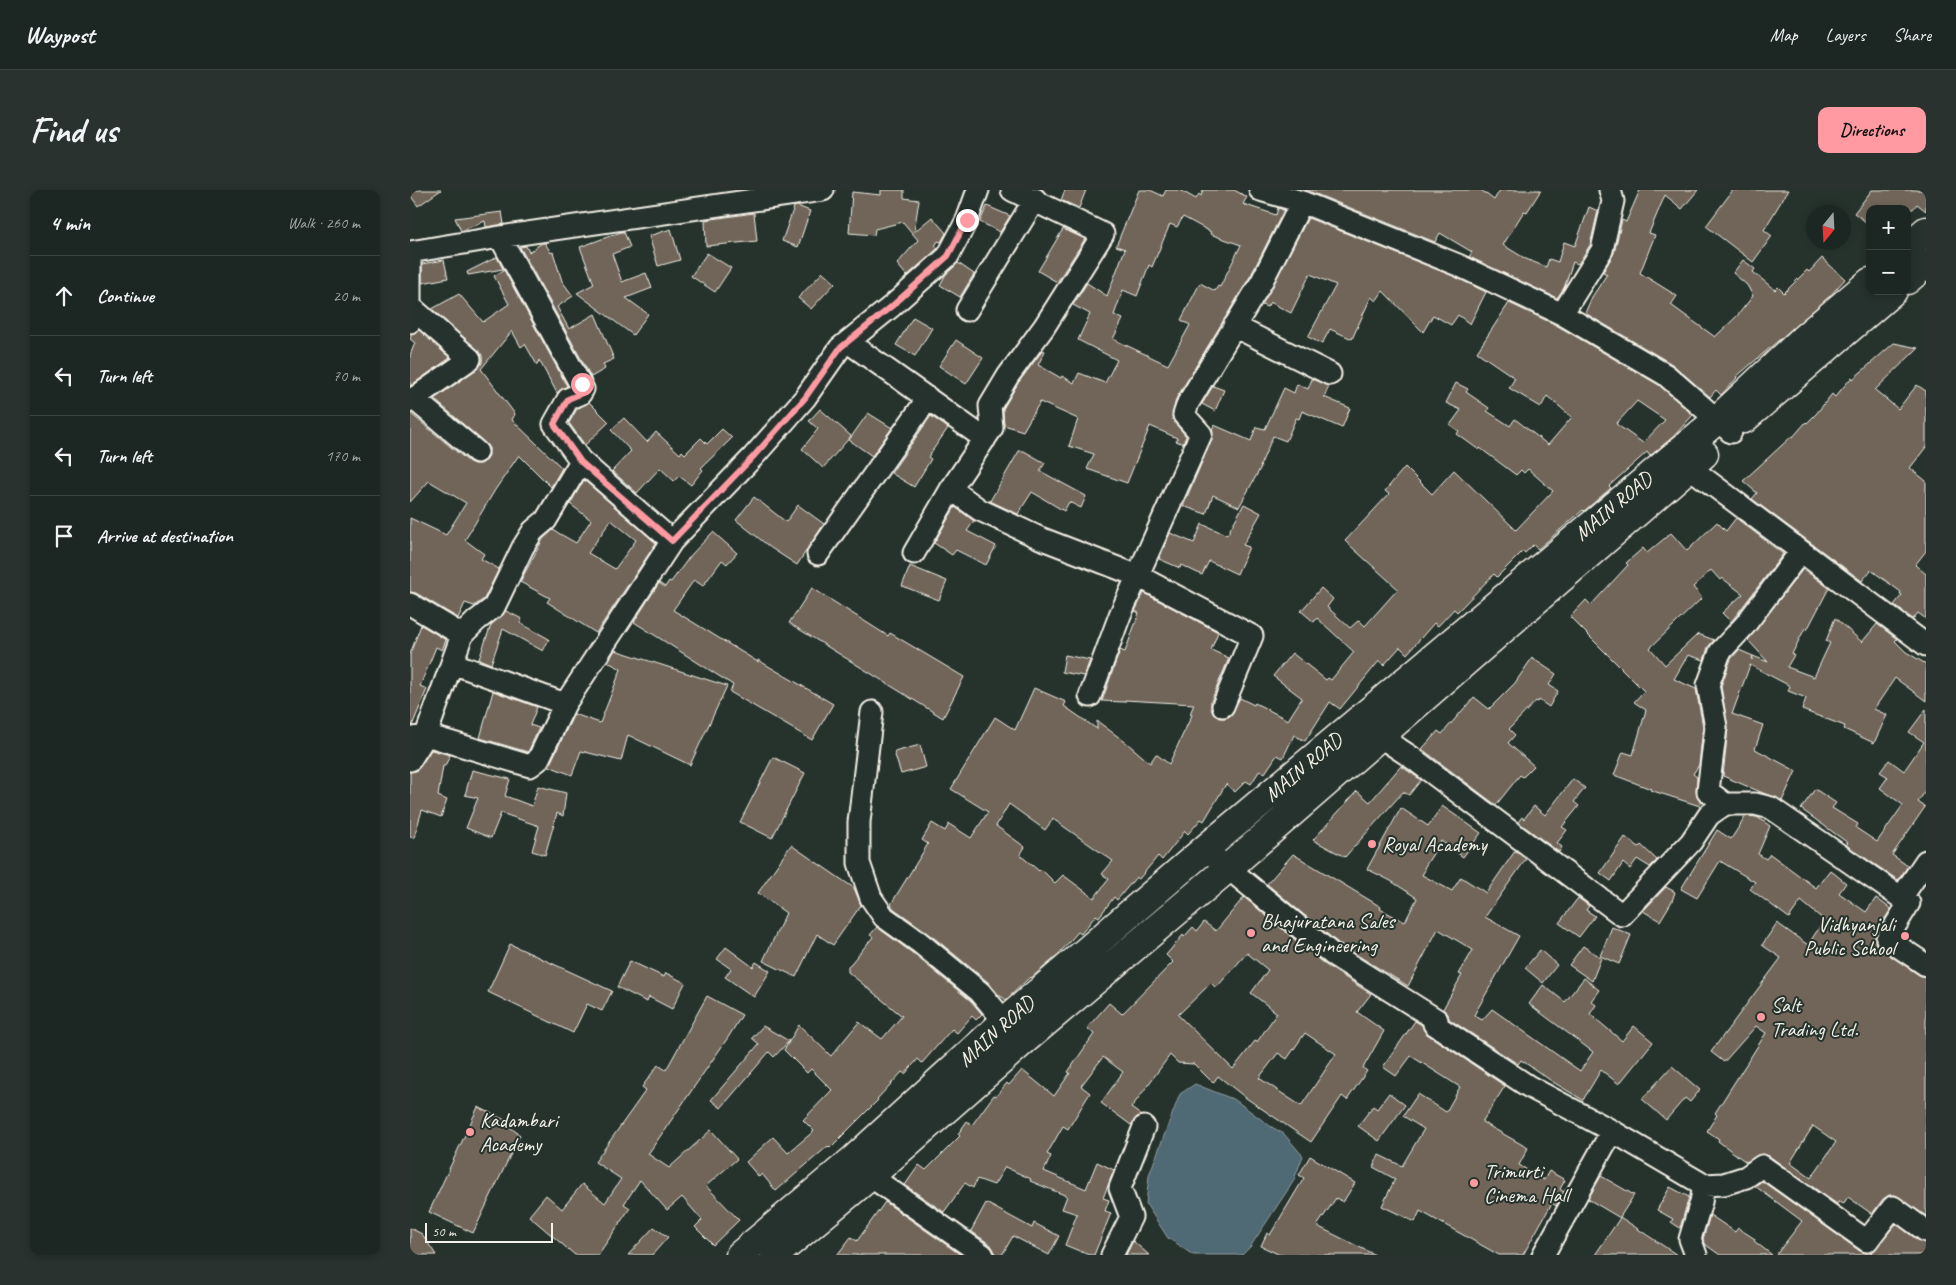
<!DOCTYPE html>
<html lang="en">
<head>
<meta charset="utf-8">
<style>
  body { margin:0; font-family:Caveat,sans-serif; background:#29322f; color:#f1f3f6 }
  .controls { position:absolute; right:15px; top:15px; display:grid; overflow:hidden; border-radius:10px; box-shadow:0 2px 8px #0003 }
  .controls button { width:45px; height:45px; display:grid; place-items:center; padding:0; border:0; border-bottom:1px solid #3a4340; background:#1c2622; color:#f1f3f6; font:25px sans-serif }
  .compass { position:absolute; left:1396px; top:15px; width:45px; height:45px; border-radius:50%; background:#1c2622; box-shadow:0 2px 8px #0003; rotate:198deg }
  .scale { position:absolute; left:15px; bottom:12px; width:128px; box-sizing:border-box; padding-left:5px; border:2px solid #f4f1e8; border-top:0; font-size:14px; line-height:18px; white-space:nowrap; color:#f4f1e8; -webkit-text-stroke:4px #26332d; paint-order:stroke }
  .stop { position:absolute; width:15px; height:15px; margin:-11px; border:4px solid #ff9aa2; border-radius:50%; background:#fff }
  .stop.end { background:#ff9aa2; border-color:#fff; box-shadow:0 1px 5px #0008 }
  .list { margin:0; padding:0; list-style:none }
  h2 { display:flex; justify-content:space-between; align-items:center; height:65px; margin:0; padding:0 20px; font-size:21px }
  h2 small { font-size:16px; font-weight:400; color:#a0a5a5 }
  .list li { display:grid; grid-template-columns:32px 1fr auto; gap:15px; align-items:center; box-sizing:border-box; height:80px; padding:0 20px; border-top:1px solid #3a4340 }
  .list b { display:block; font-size:19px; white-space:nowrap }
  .list em { font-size:16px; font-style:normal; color:#a0a5a5 }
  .icon { flex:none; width:28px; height:28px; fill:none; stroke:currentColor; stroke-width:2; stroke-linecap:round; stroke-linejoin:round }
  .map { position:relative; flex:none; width:1516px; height:1065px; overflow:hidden; border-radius:10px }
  header { display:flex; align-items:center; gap:30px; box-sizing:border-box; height:70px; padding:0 25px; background:#1c2622; border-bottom:1px solid #3a4340 }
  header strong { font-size:24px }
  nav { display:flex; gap:28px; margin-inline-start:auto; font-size:18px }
  .intro { display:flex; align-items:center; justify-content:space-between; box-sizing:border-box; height:120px; padding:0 30px }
  h1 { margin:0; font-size:35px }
  .button { padding:12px 22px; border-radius:10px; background:#ff9aa2; color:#111; font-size:18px; font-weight:700 }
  main { display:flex; gap:30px; padding:0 30px }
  aside { flex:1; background:#1c2622; border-radius:10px; box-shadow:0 2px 8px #0003 }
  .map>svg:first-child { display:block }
</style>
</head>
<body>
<header>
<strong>Waypost</strong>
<nav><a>Map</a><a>Layers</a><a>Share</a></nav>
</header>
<div class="intro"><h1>Find us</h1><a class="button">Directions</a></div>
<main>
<aside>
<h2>4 min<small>Walk · 260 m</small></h2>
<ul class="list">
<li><svg class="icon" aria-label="ahead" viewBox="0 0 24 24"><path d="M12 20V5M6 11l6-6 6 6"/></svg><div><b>Continue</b></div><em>20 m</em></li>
<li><svg class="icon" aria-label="left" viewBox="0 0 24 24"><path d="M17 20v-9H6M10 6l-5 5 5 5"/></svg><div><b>Turn left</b></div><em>70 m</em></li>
<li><svg class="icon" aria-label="left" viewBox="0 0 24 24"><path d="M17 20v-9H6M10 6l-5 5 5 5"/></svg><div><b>Turn left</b></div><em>170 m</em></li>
<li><svg class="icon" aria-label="arrive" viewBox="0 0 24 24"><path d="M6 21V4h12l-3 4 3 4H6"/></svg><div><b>Arrive at destination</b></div></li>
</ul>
</aside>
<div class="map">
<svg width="1516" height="1065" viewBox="0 0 1516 1065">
  <rect width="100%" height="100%" fill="#26332d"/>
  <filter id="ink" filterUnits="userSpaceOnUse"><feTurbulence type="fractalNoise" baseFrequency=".02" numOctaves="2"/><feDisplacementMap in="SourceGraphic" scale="10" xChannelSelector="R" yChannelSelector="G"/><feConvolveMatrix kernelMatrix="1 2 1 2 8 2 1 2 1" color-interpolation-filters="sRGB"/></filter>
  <g filter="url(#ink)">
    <path fill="#4f6974" stroke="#919fa2" d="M785,894L825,910L860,936L874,944L893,966L883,992L840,1057L832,1065H783L758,1048L736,1014L739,985L770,904Z"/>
    <path fill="#6f6559" stroke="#f4f1e8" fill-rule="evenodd" d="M0,0H31L8,16L0,5Z
      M471,0H494V8L509,10L504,42L522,27L536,43L531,52L528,51L525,56L528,58L497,86L487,74L508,50L493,32L465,39L464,45L439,43L442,2L471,5Z
      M655,0H676L669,18L651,10Z
      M729,0H740L753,6L756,0H770L786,9L789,4L791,6L793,0H824L837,7L833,14L866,25L868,18L874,20L841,85L766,209L762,227L765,233L776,246L773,254L766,251L767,248L740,236L717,293L677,279L684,264L659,256L668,229L630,212L613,241L594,235L593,219L608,193L633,160L635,161L628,175L651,188L652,186L664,193L669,183L695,193L707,170L668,150L680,124L663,115L677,93L697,106L715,59L706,56ZM773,27L801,42L800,44L831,55L810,97L808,96L805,101L790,93L771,130L780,135L758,175L703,149L713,129L704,125L713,100L727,106L739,75L742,77L760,34L767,37Z
      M896,0H1071L1084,10L1090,0H1131L1117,22L1114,21L1093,55L1116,69L1136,77L1139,69L1148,72L1154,52L1165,56L1179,17L1188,21L1180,55L1168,74L1163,72L1154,98L1147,108L1059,67L1062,62L1030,43L1025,52Z
      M1230,0H1288L1272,19L1255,5L1239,43L1245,45L1230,83L1267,106L1261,115L1305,147L1327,126L1343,106L1337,95L1323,83L1333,70L1345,79L1343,82L1365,100L1368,97L1374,103L1397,80L1399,82L1412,68L1435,89L1419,107L1326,187L1327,188L1311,205L1306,200L1300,207L1262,174L1175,123L1182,107L1197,84L1193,82L1204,63L1212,30L1216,32Z
      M1323,0H1378L1354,40L1362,46L1343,72L1296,36Z
      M1462,0H1516V21L1507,14L1503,19H1460V35L1444,23Z
      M387,16L400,21L388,57L372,51L384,17Z
      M577,16L600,26L590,42L570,32Z
      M92,22L94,34L76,37L75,31L51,41L45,28Z
      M344,23L347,51L296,56L295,30Z
      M898,28L1043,86L1076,102L1060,134L1048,125L1041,135L1023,125L1013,142L973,101L966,111L961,107L942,149L920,139L912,154L898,147L926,95L900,84L881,123L860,112L857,117L852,115Z
      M261,39L270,70L248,76L239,46Z
      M653,39L675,49L647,92L628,81Z
      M211,42H214L220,57L202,64L212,92L236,83L242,98L216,108L238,124L223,145L167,103L184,94L170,57Z
      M132,53H135L141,63L143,62L152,91L163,106L147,117L159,139L185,124L204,169L193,174L195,179L181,187L110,57L116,56L119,62Z
      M297,63L321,78L305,102L281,86Z
      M87,67L93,79L58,85L57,82Z
      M34,70L38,88L12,93V74Z
      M548,73L564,84L550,107L530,95L536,84Z
      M94,80L157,196L147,203L129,170L127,175L115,154L111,157L102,141L71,179L105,224L102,230L152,278L141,297L109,265L85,300L55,350L74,364L71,369L89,379L74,409L64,416L55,413L48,428L6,403L0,402V328L36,345L56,313L19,291L0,312V223L59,272L64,274H71L77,270L79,265V258L75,253L24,209L67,179L72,173V165L68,160L22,119L49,104L73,132L99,114L84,86Z
      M413,82L425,93L401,119L388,108Z
      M1099,113L1146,135L1249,195L1283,225L1263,247L1240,266L1237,262L1199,296L1201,298L1174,321L1173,320L1128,359L1123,355L1115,363L1113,361L1087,387L1084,384L1047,422L1044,419L1028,436L1024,433L997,464L990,457L974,475L969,471L930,519L920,512L895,551L884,545L873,568L867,565L855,583L850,580L841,594L836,591L825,602L816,594L794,631L791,629L778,644L775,641L752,670L748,666L729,689L726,687L707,710L704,707L689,727L686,725L671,744L668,742L645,768L621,788L620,787L596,810L588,804L578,792L517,742L483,718L481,714L518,654L512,650L522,633L535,641L539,634L561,648L578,622L541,599L585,527L605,540L624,498L656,512L654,516L687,539V531L718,554L740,573L746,564L759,574L782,525L780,524L784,514L715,510V512L692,511L710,460L715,462L729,423L725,421L734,403L808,442L801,460L819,468L801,511V518L803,524L809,528H815L820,526L830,508L844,515L845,513L878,530L892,508L863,486L882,463L916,490L918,488L921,490L944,462L907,428L904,432L891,421L911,398L923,409L917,417L940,438L949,430L955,436L988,399L935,351L979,304L975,301L995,277L1022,304L1044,280L1106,340L1143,301L1118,279L1114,283L1111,280L1106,285L1070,258L1069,260L1047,244L1049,241L1040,235L1051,220L1036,213L1046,193L1058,199L1056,202L1079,218L1077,221L1100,236L1105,229L1138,255L1162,227L1137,206L1131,217L1099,198L1105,188L1067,162ZM1227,211L1255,230L1233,253L1206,234ZM599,614L635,640L643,629L703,671L692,684L699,689L684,708L653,685L645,693L631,679L629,681L610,665L615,657L586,636Z
      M503,127L522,138L505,166L486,155Z
      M9,140L40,168L0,196V165L5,153L0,149L2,144Z
      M546,150L573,168L556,194L529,176Z
      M1484,153L1508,158L1465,200L1488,219L1507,195L1516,201V257L1500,278L1516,291V361L1505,375L1516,384V429L1508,423L1503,429L1484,415L1492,405L1490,404L1491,402L1461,380L1452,391L1342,309L1347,303L1333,291L1382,246L1383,247L1396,232L1397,233L1406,224L1422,204L1425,207L1442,187L1443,189Z
      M902,189L919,196L914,207L940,218L932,238L892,221L889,229L886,228L876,251L863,246L850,276L851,277L829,317L803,305L796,324L773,316L802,249V240L804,235L841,251L846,237L855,239L874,198L884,203L887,194L898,199Z
      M803,196L814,200L805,221L792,214Z
      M179,212L199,232L175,255L159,233L167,219Z
      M410,219L441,246L413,278L392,259L408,239L399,231Z
      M458,223L482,238L462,266L439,250Z
      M521,226L538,238L518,267L521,269L504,297L481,283Z
      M214,228L237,252L246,242L270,264L272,261L275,264L291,248L297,254L312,239L322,248L291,278L293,280L281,295L269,286L264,291L250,278L227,303L202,281L221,261L201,240Z
      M609,261H614L635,273L630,281L676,306L671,318L659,312L654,321L622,302L608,324L580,311Z
      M174,290L246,353L186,443L137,412L140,408L110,392L133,349L143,340L166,353L181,330L160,314ZM201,330L226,350L205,379L178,363Z
      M344,307L376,332L388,315L414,334L387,375L361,358L326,330Z
      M834,314L851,323L833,355L839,357L827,384L799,371L792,385L771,375L770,378L749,369L760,343L784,353L792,334L817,345Z
      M545,317L564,331L557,341L586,356L576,375L546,360L542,365L524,353Z
      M1326,328L1373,364L1321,432L1312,423L1333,404L1312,388L1310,390L1301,380L1283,397L1292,408L1240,458L1255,475L1288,444L1304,450L1298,457L1294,470L1278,465L1264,489L1286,499L1293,537L1289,575L1283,584L1287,587L1286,600L1287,606L1291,612L1290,616L1240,600L1241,599L1204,585L1213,562L1223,565L1236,520L1224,512L1234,501L1160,427L1176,410L1181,415L1218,375L1216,373L1233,358L1237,363L1261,343L1277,361L1307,332L1316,341Z
      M303,342L327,363L317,374L312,370L293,396L284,390L263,420L348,472V470L423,514L402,550L320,502L323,495L224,432L249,393L255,397L259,391L261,392L281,365Z
      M500,376L537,391L529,410L492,396Z
      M1393,379L1419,398L1397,440L1395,438L1382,464L1384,465L1377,477L1404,487L1420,453L1416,451L1425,428L1452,452L1467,434L1487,449L1485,451L1496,462L1516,474V511L1485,488L1464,519L1477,525L1464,553L1434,539L1435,536L1392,520L1396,508L1378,501L1380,496L1340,475L1322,524L1353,535L1345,559L1386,581L1372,611L1313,586L1318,538L1311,496L1321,469L1329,460L1343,466L1342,470L1343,466L1358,472L1338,450Z
      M402,398L478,446L480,443L554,487L533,528L379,433Z
      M96,421L112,429L110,433L139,449L133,461L93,439L81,474L69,469L81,435Z
      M11,435L36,450L32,460L26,457L10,496L17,499L2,536H0V464Z
      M205,460L317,496L280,575L218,545L211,571L171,561L162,585L139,576L164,524L190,533L211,479L198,472Z
      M655,465L680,470L674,486L652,482Z
      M1122,468L1146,484L1139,495L1148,501L1139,517L1129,510L1128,512L1126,511L1099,539L1105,545L1098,553L1124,576L1113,587L1110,585L1086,615L1012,559L1028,541L1032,544L1064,507L1079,519L1105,493Z
      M83,501L127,517L120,535L129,538L118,562L70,548Z
      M1516,519V600L1508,612L1515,617L1482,665L1498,676L1488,690L1436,655L1438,653L1391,619L1405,599L1426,613L1422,618L1448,634L1446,638L1467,652L1493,615L1470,598L1478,587L1470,582L1479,570L1494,581L1514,552L1499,542Z
      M510,555L516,577L491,584L484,562Z
      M21,560L40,565L35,576H33L28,606L37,610L31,627L12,620L4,648L0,647V582L6,581L10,577Z
      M363,567L395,583L362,648L330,632Z
      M991,576L1011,590L999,605L993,602L935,667L903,650L947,601L960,612Z
      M62,580L100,589L95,606L122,616L128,596L156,603L153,626L147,623L135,665L122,661L129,636L91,623L81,648L56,638L68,608L55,605Z
      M1163,589L1175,598L1164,612L1169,616L1152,637L1157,640L1147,653L1152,657L1149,662L1108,632L1112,627L1114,629L1124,616L1135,625Z
      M1032,616L1071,643L1053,667L1031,651L1014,678L1015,680L1012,685L1042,701L1051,687L1076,703L1105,661L1116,669L1075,727L1109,746L1064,825L1072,830L1082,819L1170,881L1183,862L1119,814L1133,795L1155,812L1174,788L1189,800L1181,811L1186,815L1180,824L1212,851L1224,836L1243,852L1209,894L1191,880L1173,910L1143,892L1111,870L1108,874L1039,829L1038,824L1033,819L1052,785L1049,784L1063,760L1028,739L998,796L929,754L857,694L883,664L971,717L970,719L995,732L1007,708L981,691L957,679L991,618L1018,636Z
      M1336,626L1347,627L1360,636L1348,664L1356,669L1360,664L1406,698L1420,680L1436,693L1429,703L1456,722L1466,708L1481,719L1466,743L1465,749L1466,755L1509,785L1516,787V1026L1485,1005H1479L1473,1009L1462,1024L1438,1007L1433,1014L1429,1011L1427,1014L1359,966L1352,964L1336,972L1308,951L1309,949L1297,941L1307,925L1305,923L1356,843L1346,836L1314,872L1301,862L1371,768L1352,755L1367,733L1398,755L1414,730L1391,711L1379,728L1340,699L1345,692L1310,671L1287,708L1271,699L1307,640L1321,649ZM1403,936L1426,952L1401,988L1380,973Z
      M1215,647L1229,657L1231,655L1247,670L1240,677L1227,669L1220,679L1213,673L1201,691L1190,683Z
      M381,655L444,698L451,715L423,755L407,744L386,787L353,771L376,723L348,703Z
      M1256,697L1265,702L1262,711L1250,731L1233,721Z
      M834,707L914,774L961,804L947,822L974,841L953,878L957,881L937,910L932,906L901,952L836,908L808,886L803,893L784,874L768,873L760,865L721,918L731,925L726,928L721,935L691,913L713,882L693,867L671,896L680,903L658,939L653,936L637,964L641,966L634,981L676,999L687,972L704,980L693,1008L699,1010L695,1021L701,1023L684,1065H679L655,1055L667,1024L652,1019L657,1006L620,991L621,989L595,977L584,995L567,989L563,998L555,993L534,1022L495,995L509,975L516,980L550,946L548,944L557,931L562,935L584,905L586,906L597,893L599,895L612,880L644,906L660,883L658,882L684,844L677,838L699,813L712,824L763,772L756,765L773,745L774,747L783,737L787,741L794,732L806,741ZM837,763L858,780L841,803L867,823L847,852L845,851L823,879L768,825L801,793L806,798ZM895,843L926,864L891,916L849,888L868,863L877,869Z
      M1168,708L1179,716L1176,720L1185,726L1169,747L1149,733Z
      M467,737L501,762L561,811L572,824L566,830L562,826L547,843L542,839L512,873L508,869L495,884L492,882L467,909L468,910L420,958L418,956L366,1001L352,984L349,987L336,972L363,947L378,963L404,941L393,930L422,900L401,879L397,883L374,860L389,835L421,866L449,832L472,849L492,826L438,782V777L463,747L460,745Z
      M1202,737L1221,745L1209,774L1190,766Z
      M100,754L202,801L192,821L177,814L163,843L78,802Z
      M1173,756L1191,768L1182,791L1159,775Z
      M316,757L343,777L346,772L360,781L344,807L315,787L321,779L307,769Z
      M1130,760L1147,775L1133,793L1115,778Z
      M220,771L254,787L256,783L275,793L262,819L239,807L237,812L207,797Z
      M297,806L332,825L319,846L238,964L259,978L301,940L327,969L296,996L329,1030L303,1055L285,1037L292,1030L272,1007L257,1020L230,990L214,1014L220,1018L188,1065H165L119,1026L136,1005L152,1019L172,994L195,1013L211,989L185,972L236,900L232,897L248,875L256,880Z
      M1005,831L1012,835L1017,844L1095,896L1072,932L1118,958L1109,975L1134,990L1139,981L1155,990L1150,999L1154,1002L1151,1006L1146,1016L1142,1013L1113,1065H1089L1010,1021L1005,1032L972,1016L985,989L963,977L969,965L992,976L1014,939L993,926L1008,904L1036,922L1050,897L1001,866L986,886L973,877Z
      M353,836L379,851L364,867L359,862L311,918L301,910L349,854L342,848Z
      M1262,876L1290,900L1280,912L1275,908L1256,930L1232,909Z
      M979,903L995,915L969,951L948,936L963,916L967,919Z
      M68,917L97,931L96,934L110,945L63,1043L19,1022Z
      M900,966L945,993L933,1012L926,1008L907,1036L965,1065H870L851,1056L857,1043L860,1045L894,988L889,985Z
      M1191,986L1224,1005L1210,1027L1267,1065H1185L1210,1028L1178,1009Z
      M1352,991L1450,1061L1456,1063L1462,1062L1486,1034L1509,1051L1516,1053V1060L1512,1065H1366L1392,1031L1345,996Z
      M1260,997L1279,1007L1270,1038L1261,1032L1263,1029L1247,1020Z
      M475,1012L551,1065H427L441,1047L447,1051Z
      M576,1013L622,1038L624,1033L649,1046L639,1065L603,1046L592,1065H585L581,1055L561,1041Z
      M1300,1025L1325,1042L1328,1038L1345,1049L1344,1051L1362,1065H1310L1296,1055L1293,1049Z
      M244,1037L258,1047L242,1065H218Z
      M0,1038L12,1044L26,1065H0Z
      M723,1051L739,1065H716Z"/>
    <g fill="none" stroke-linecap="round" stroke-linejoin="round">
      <defs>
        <path id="minor" d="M602,0L693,44L634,137L598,186L580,216L582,238L541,299L570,320L630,348L728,386L842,446L813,516
          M850,0L892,12L1048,75L1152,124L1256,185L1321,242
          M90,47L173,199L170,204L158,209L144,234L171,271L262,351
          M0,62L90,47L413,0
          M557,120L625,9
          M1152,124L1192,60L1203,11L1200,0
          M0,132V62
          M824,136L920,184
          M438,152L575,249
          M4,209L67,262
          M0,211L60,169L1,117
          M1270,267L1279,277L1516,455
          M504,363L541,299
          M408,364L518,208
          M0,414L52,445
          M42,473L155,514
          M680,506L710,425L791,244L774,225L778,213L852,91L892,12
          M462,522L449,632V673L461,708L474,727L509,752L570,802L604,843
          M957,538L1001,567L1212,725L1281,652L1299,625L1315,614H1345L1361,618L1499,713L1477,749L1516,775
          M0,549L16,545L120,576L128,570L155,514L262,351L343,267L395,208L430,158L482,116L538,66L557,30L568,0
          M0,570L16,545L52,445L66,431L84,417L113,357L123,341L136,330L171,271
          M1315,614L1298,601L1306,537L1298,495L1310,462L1335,435L1391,361
          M795,659L922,764L1027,830L1024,834L1118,896L1202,941L1294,995L1314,994L1336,987L1352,976L1457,1051L1483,1017L1516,1041
          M1491,708L1516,671
          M460,986L573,1065
          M702,1065L721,1027L710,998L734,937
          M1133,1065L1202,941
          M1286,1065L1280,1049L1291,1012L1294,995"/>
        <path id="major" d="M1497,58L1516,41
          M1497,90L1516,74
          M1334,229L1483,101
          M330,1065L444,969L594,832L795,659L1307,230L1393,149L1460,92
          M365,1065L460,986L612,852L818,678L1294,264"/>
      </defs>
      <use href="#minor" stroke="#f4f1e8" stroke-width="25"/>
      <use href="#major" stroke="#f4f1e8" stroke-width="31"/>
      <use href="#minor" stroke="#26332d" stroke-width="21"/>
      <use href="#major" stroke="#26332d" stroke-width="28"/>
    </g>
  </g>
  <g fill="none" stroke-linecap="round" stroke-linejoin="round" filter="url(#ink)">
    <path stroke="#ff9aa2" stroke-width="6" d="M172,194L173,199L170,204L158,209L144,234L171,272L262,351L343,267L395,208L430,158L482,116L538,66L557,30"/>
  </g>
  <g fill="#ff9aa2" stroke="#26332d" stroke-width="2">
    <circle cx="962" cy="654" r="5"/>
    <circle cx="841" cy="743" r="5"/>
    <circle cx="1495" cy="746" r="5"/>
    <circle cx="1351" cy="827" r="5"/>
    <circle cx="60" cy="942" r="5"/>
    <circle cx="1064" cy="993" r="5"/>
  </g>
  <g text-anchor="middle" stroke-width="4" stroke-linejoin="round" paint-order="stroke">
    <g font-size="21" fill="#f4f1e8" stroke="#26332d">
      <text transform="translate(1203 316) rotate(-40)" y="7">MAIN ROAD</text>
      <text transform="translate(893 577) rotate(-40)" y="7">MAIN ROAD</text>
      <text transform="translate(586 841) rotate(-42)" y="7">MAIN ROAD</text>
    </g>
    <g font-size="21" fill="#f4f1e8" stroke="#26332d" text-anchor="start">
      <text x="972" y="661">Royal Academy</text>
      <text x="851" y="738">Bhajuratana Sales<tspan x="851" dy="24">and Engineering</tspan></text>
      <text x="1485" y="741" text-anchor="end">Vidhyanjali<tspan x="1485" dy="24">Public School</tspan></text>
      <text x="1361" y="822">Salt<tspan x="1361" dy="24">Trading Ltd.</tspan></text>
      <text x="70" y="937">Kadambari<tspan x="70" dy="24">Academy</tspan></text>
      <text x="1074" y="988">Trimurti<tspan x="1074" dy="24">Cinema Hall</tspan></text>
    </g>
  </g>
</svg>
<div class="controls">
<button>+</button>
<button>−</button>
</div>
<svg class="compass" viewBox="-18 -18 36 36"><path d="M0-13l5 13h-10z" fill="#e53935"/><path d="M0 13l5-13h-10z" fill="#a0a5a5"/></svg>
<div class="scale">50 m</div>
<div class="stop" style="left:172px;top:194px"></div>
<div class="stop end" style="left:557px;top:30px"></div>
</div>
</main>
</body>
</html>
